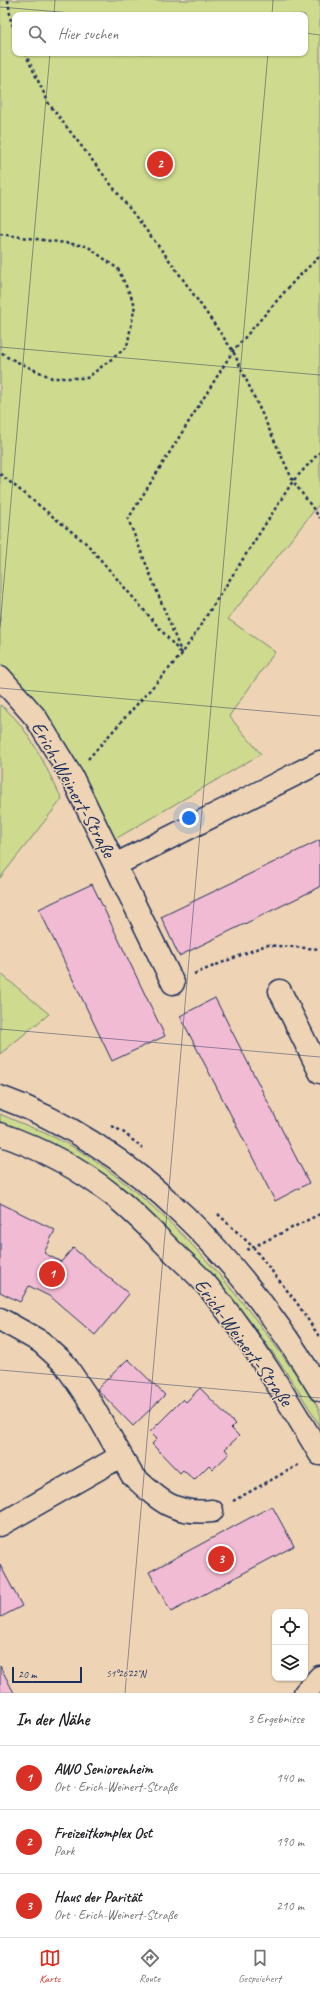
<!DOCTYPE html>
<html lang="de">
<head>
<meta charset="utf-8">
<style>
  body { margin:0; font-family:Caveat,sans-serif; background:#f2f2f2; color:#202124 }
  .controls { position:absolute; right:12px; bottom:12px; display:grid; overflow:hidden; border-radius:8px; box-shadow:0 1px 3px #0004 }
  .controls button { width:36px; height:36px; display:grid; place-items:center; padding:0; border:0; border-bottom:1px solid #e0e0e0; background:#fff; color:#202124; font:20px sans-serif }
  .scale { position:absolute; left:12px; bottom:10px; width:70px; box-sizing:border-box; padding-left:4px; border:2px solid #1b2f5e; border-top:0; font-size:11px; line-height:14px; white-space:nowrap; color:#1b2f5e; -webkit-text-stroke:3px #eed4b5; paint-order:stroke }
  .you { position:absolute; left:189px; top:818px; width:14px; height:14px; margin:-10px; border:3px solid #fff; border-radius:50%; background:#1a73e8; box-shadow:0 0 0 6px #1a73e833 }
  .badge { display:grid; place-items:center; width:26px; height:26px; border-radius:50%; background:#d93025; color:#fff; font-size:13px; font-weight:700 }
  .pin { position:absolute; translate:-50% -50%; border:2px solid #fff; box-shadow:0 1px 4px #0006 }
  .list { margin:0; padding:0; list-style:none }
  h2 { display:flex; justify-content:space-between; align-items:center; height:52px; margin:0; padding:0 16px; font-size:17px }
  h2 small { font-size:13px; font-weight:400; color:#757577 }
  .list li { display:grid; grid-template-columns:26px 1fr auto; gap:12px; align-items:center; box-sizing:border-box; height:64px; padding:0 16px; border-top:1px solid #e0e0e0 }
  .list b { display:block; font-size:15px; white-space:nowrap }
  .list p { margin:0; font-size:13px; white-space:nowrap; color:#757577 }
  .list em { font-size:13px; font-style:normal; color:#757577 }
  .icon { flex:none; width:22px; height:22px; fill:none; stroke:currentColor; stroke-width:2; stroke-linecap:round; stroke-linejoin:round }
  .map { position:relative; flex:none; width:320px; height:1693px; overflow:hidden }
  .search { position:absolute; background:#fff; box-shadow:0 1px 3px #0004; left:12px; right:12px; top:12px; height:44px; display:flex; align-items:center; gap:10px; box-sizing:border-box; padding:0 14px; border-radius:8px; color:#757577; font-size:15px }
  .sheet { height:244px; background:#fff }
  nav { display:flex; justify-content:space-around; align-items:center; box-sizing:border-box; height:56px; border-top:1px solid #e0e0e0; background:#fff; font-size:11px; color:#757577 }
  nav a { display:grid; justify-items:center; gap:2px }
  nav .on { color:#d93025 }
  .map>svg:first-child { display:block }
</style>
</head>
<body>
<div class="map">
<svg width="320" height="1693" viewBox="0 0 320 1693">
  <rect width="100%" height="100%" fill="#eed4b5"/>
  <filter id="ink" filterUnits="userSpaceOnUse"><feTurbulence type="fractalNoise" baseFrequency=".025" numOctaves="2"/><feDisplacementMap in="SourceGraphic" scale="8" xChannelSelector="R" yChannelSelector="G"/><feConvolveMatrix kernelMatrix="1 2 1 2 8 2 1 2 1" color-interpolation-filters="sRGB"/></filter>
  <g filter="url(#ink)">
    <path fill="#ceda8d" stroke="#748476" fill-rule="evenodd" d="M0,0H320V503L228,619L275,652L229,716L261,754L105,845L0,676ZM15,15H305V53H15Z
      M0,705C28,724 47,770 62,799L0,878Z
      M0,973L49,1014L0,1054Z
      M0,1114C29,1127 61,1138 88,1156C183,1220 253,1310 316,1404L320,1412V1426C291,1377 258,1329 221,1286L0,1125Z"/>
    <path fill="#f2bbd4" stroke="#1b2f5e" d="M320,840V887L179,956L161,917Z
      M92,884L165,1036L112,1061L39,909Z
      M215,998L309,1183L275,1201L180,1016Z
      M0,1203L55,1230L44,1253L61,1262L73,1248L129,1294L95,1335L51,1297L29,1286L20,1302L0,1292Z
      M128,1359L165,1395L133,1426L97,1389Z
      M200,1388L235,1424L231,1428L239,1436L225,1449L229,1454L213,1469L209,1465L194,1480L183,1470L180,1473L152,1444L157,1439L150,1432L183,1399L186,1402Z
      M272,1506L294,1546L171,1612L149,1572Z
      M0,1565L22,1606L1,1617L0,1616Z
      M0,1666L14,1693H0Z"/>
    <g fill="none" stroke-linecap="round" stroke-linejoin="round">
      <defs>
        <path id="minor" d="M0,677L36,718L72,777L115,865L320,762
          M115,865L173,983
          M280,991L320,1072
          M0,1097C138,1146 247,1267 320,1390
          M0,1134C40,1148 80,1169 114,1196C134,1212 152,1231 171,1250C183,1262 198,1274 209,1288C251,1339 286,1397 320,1454
          M0,1319L41,1342L64,1363L89,1400L132,1475C159,1500 173,1515 212,1511
          M0,1525L121,1456
          M305,1693L320,1677"/>
      </defs>
      <use href="#minor" stroke="#1b2f5e" stroke-width="25"/>
      <path stroke="#1b2f5e" stroke-width="2.5" stroke-dasharray="3 3" stroke-linecap="butt" d="M8,0L11,21L15,31
        M25,53L49,104L173,265L233,351L293,481L320,518
        M0,234L87,246L118,269L135,305L127,347L87,378H52L7,357L0,351
        M0,474L87,544L180,652
        M182,654L128,519L233,351L295,280L320,256
        M88,759L182,654L293,481L320,452
        M194,974L266,945L320,949
        M112,1126L123,1132L142,1148
        M218,1214L253,1247L297,1303L320,1338
        M247,1250L320,1214
        M233,1501L300,1464"/>
      <use href="#minor" stroke="#eed4b5" stroke-width="22"/>
    </g>
  </g>
  <path fill="none" stroke="#1b2f5e" stroke-width="1" stroke-opacity="0.45" d="M0,7L96,15M54,15L55,0M272,15L273,0M305,33L320,35M0,347L320,375M0,627L50,53M0,688L320,716M0,1029L320,1057M0,1370L320,1398M125,1693L268,53"/>
  <g text-anchor="middle" stroke-width="3" stroke-linejoin="round" paint-order="stroke">
    <g font-size="20" fill="#1b2f5e" stroke="#eed4b5">
      <text transform="translate(74 789) rotate(61)" y="7">Erich-Weinert-Straße</text>
      <text transform="translate(244 1342) rotate(54)" y="7">Erich-Weinert-Straße</text>
    </g>
  </g>
  <g font-size="10" text-anchor="middle" fill="#1b2f5e" stroke="#eed4b5" stroke-width="3" stroke-linejoin="round" paint-order="stroke">
    <text x="126" y="1677">51°26'22"N</text>
  </g>
</svg>
<div class="controls">
<button><svg class="icon" aria-label="locate" viewBox="0 0 24 24"><circle cx="12" cy="12" r="6"/><path d="M12 2v4M12 18v4M2 12h4M18 12h4"/></svg></button>
<button><svg class="icon" aria-label="layers" viewBox="0 0 24 24"><path d="M12 4l9 5-9 5-9-5zM3 14l9 5 9-5"/></svg></button>
</div>
<div class="scale">20 m</div>
<div class="you"></div>
<div class="pin badge" style="left:52px;top:1274px">1</div>
<div class="pin badge" style="left:160px;top:164px">2</div>
<div class="pin badge" style="left:221px;top:1559px">3</div>
<div class="search"><svg class="icon" aria-label="search" viewBox="0 0 24 24"><circle cx="10" cy="10" r="6"/><path d="M15 15l6 6"/></svg>Hier suchen</div>
</div>
<section class="sheet">
<h2>In der Nähe<small>3 Ergebnisse</small></h2>
<ul class="list">
<li><span class="badge">1</span><div><b>AWO Seniorenheim</b><p>Ort · Erich-Weinert-Straße</p></div><em>140 m</em></li>
<li><span class="badge">2</span><div><b>Freizeitkomplex Ost</b><p>Park</p></div><em>190 m</em></li>
<li><span class="badge">3</span><div><b>Haus der Parität</b><p>Ort · Erich-Weinert-Straße</p></div><em>210 m</em></li>
</ul>
</section>
<nav>
<a class="on"><svg class="icon" aria-label="map" viewBox="0 0 24 24"><path d="M3 6l6-2 6 2 6-2v14l-6 2-6-2-6 2zM9 4v14M15 6v14"/></svg>Karte</a>
<a><svg class="icon" aria-label="directions" viewBox="0 0 24 24"><path d="M12 3l9 9-9 9-9-9zM9 14v-3h6M13 9l2 2-2 2"/></svg>Route</a>
<a><svg class="icon" aria-label="saved" viewBox="0 0 24 24"><path d="M7 4h10v16l-5-4-5 4z"/></svg>Gespeichert</a>
</nav>
</body>
</html>
